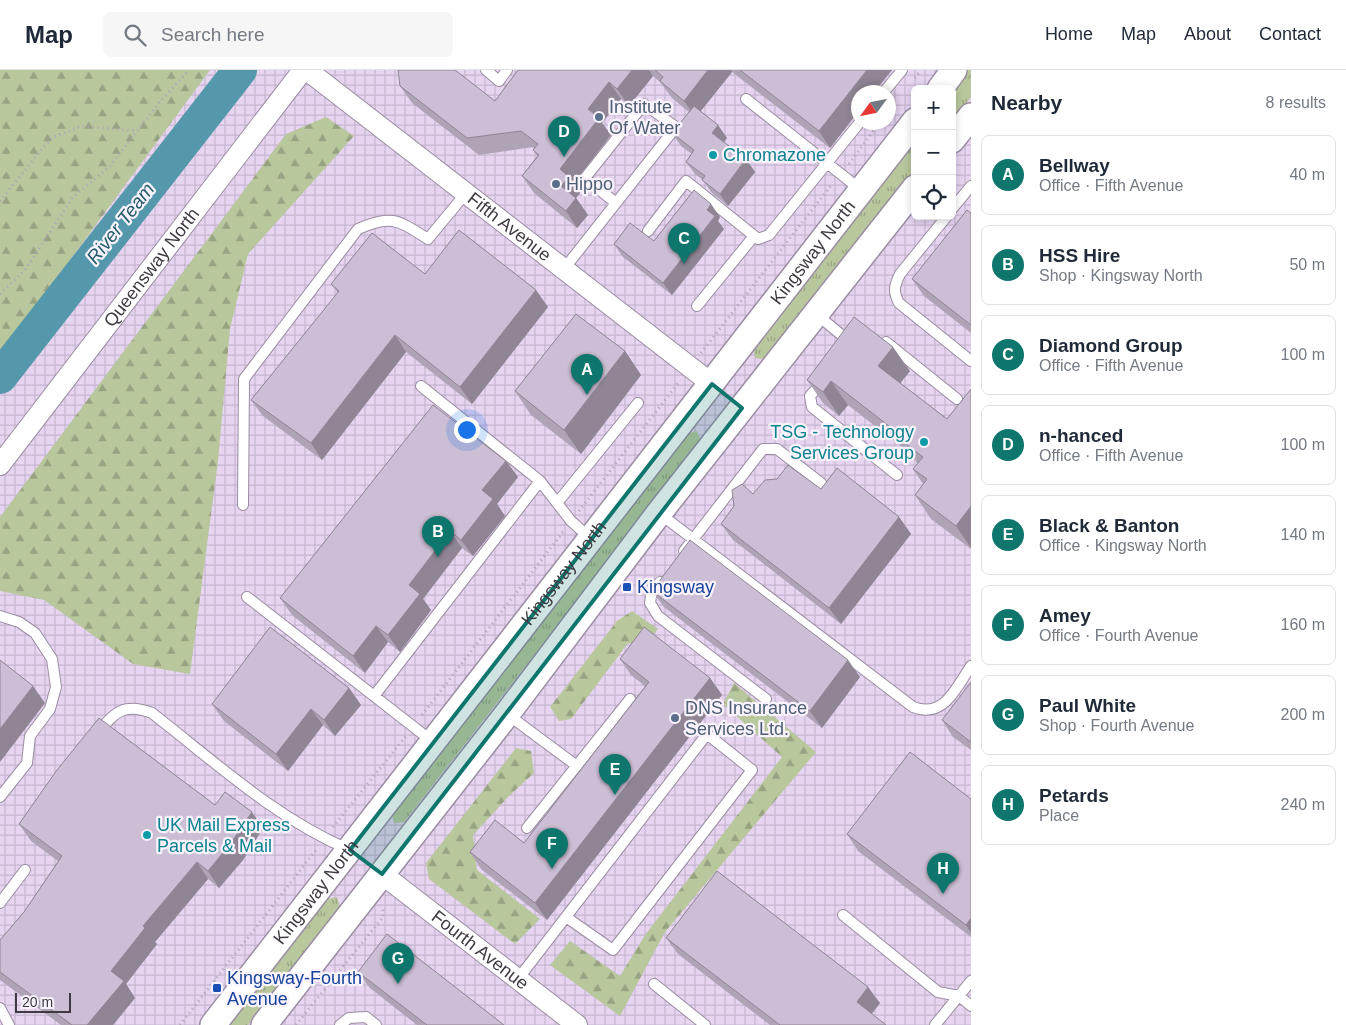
<!DOCTYPE html>
<html lang="en">
<head>
<meta charset="utf-8">
<style>
  body { margin:0; font-family:Arial,sans-serif; background:#f6f6f7; color:#1f2937 }
  .controls { position:absolute; right:15px; top:15px; display:grid; overflow:hidden; border-radius:8px; box-shadow:0 2px 8px #0003 }
  .controls button { width:45px; height:45px; display:grid; place-items:center; padding:0; border:0; border-bottom:1px solid #e0e1e3; background:#fff; color:#1f2937; font:25px sans-serif }
  .compass { position:absolute; left:851px; top:15px; width:45px; height:45px; border-radius:50%; background:#fff; box-shadow:0 2px 8px #0003; rotate:237deg }
  .scale { position:absolute; left:15px; bottom:12px; width:56px; box-sizing:border-box; padding-left:5px; border:2px solid #3f3942; border-top:0; font-size:14px; line-height:18px; white-space:nowrap; color:#3f3942; -webkit-text-stroke:4px #f9f3fd; paint-order:stroke }
  .you { position:absolute; left:466px; top:359px; width:18px; height:18px; margin:-12px; border:4px solid #fff; border-radius:50%; background:#1a73e8; box-shadow:0 0 0 8px #1a73e833 }
  .badge { display:grid; place-items:center; width:32px; height:32px; border-radius:50%; background:#0f766e; color:#fff; font-size:16px; font-weight:700 }
  .pin { position:absolute; translate:-50% -41px; filter:drop-shadow(0 1px 2px #0008) }
  .pin::after { content:''; position:absolute; top:26px; width:18px; height:15px; background:inherit; clip-path:polygon(0 0,100% 0,50% 100%) }
  .list { margin:0; padding:0; list-style:none }
  h2 { display:flex; justify-content:space-between; align-items:center; height:65px; margin:0; padding:0 20px; font-size:21px }
  h2 small { font-size:16px; font-weight:400; color:#747a83 }
  .list li { display:grid; grid-template-columns:32px 1fr auto; gap:15px; align-items:center; box-sizing:border-box; height:80px; margin:0 10px 10px; padding:0 10px; border:1px solid #e0e1e3; border-radius:8px }
  .list b { display:block; font-size:19px; white-space:nowrap }
  .list p { margin:0; font-size:16px; white-space:nowrap; color:#747a83 }
  .list em { font-size:16px; font-style:normal; color:#747a83 }
  .icon { flex:none; width:28px; height:28px; fill:none; stroke:currentColor; stroke-width:2; stroke-linecap:round; stroke-linejoin:round }
  .map { position:relative; flex:none; width:971px; height:955px; overflow:hidden }
  header { display:flex; align-items:center; gap:30px; box-sizing:border-box; height:70px; padding:0 25px; background:#fff; border-bottom:1px solid #e0e1e3 }
  header strong { font-size:24px }
  nav { display:flex; gap:28px; margin-inline-start:auto; font-size:18px }
  .search { width:350px; height:45px; background:#f6f6f7; display:flex; align-items:center; gap:12px; box-sizing:border-box; padding:0 18px; border-radius:8px; color:#747a83; font-size:19px }
  main { display:flex }
  aside { flex:1; background:#fff }
  .map>svg:first-child { display:block }
</style>
</head>
<body>
<header>
<strong>Map</strong>
<div class="search"><svg class="icon" aria-label="search" viewBox="0 0 24 24"><circle cx="10" cy="10" r="6"/><path d="M15 15l6 6"/></svg>Search here</div>
<nav><a>Home</a><a>Map</a><a>About</a><a>Contact</a></nav>
</header>
<main>
<div class="map">
<svg width="971" height="955" viewBox="0 0 971 955">
  <defs>
    <pattern id="industrial-grid" width="8" height="8" patternUnits="userSpaceOnUse" patternTransform="scale(1.25)"><rect width="8" height="8" fill="#e6d4f1"/><path d="M0 4h8M4 0v8" fill="none" stroke="#c6b7d0"/></pattern>
    <pattern id="grass-tufts" width="24" height="20" patternUnits="userSpaceOnUse" patternTransform="scale(1.25)"><rect width="24" height="20" fill="#b9c79d"/><path d="M3 7l-1-3M5 7V3M7 7l1-3M15 17l-1-3M17 17v-4M19 17l1-3" fill="none" stroke="#98a382"/></pattern>
    <pattern id="forest-firs" width="22" height="20" patternUnits="userSpaceOnUse" patternTransform="scale(1.25)"><rect width="22" height="20" fill="#b9c79d"/><path d="M5 1l3.5 6h-7zM16 11l3.5 6h-7z" fill="#98a382"/></pattern>
  </defs>
  <rect width="100%" height="100%" fill="#f1e2fa"/>
  <path fill="url(#industrial-grid)" fill-rule="evenodd" d="M0,0H971V955H0ZM915,19H952V146H915ZM858,22H888V52H858Z"/>
  <path fill="url(#grass-tufts)" d="M968,0H971V27L952,51V20Z
    M915,68V100L770,287L760,289L755,288L752,275Z
    M697,361L701,371L404,752L394,753L392,744L687,364Z
    M337,827L340,837L248,955H228L327,829Z"/>
  <path fill="url(#forest-firs)" d="M0,0H210L0,285Z
    M326,47L354,66L248,184L230,259L218,391L190,604L133,594L44,530L0,521V447L286,64Z
    M632,541L658,559L643,577L628,573L571,649L559,651L550,637L617,551Z
    M734,613L816,682L665,862L620,946L550,895L570,871L620,906L645,865L782,687L723,634Z
    M516,678L531,681L534,703L509,726L473,765L477,800L540,849L515,874L429,809L426,793Z"/>
  <g fill="none" stroke-linecap="round" stroke-linejoin="round">
    <path stroke="#5598ac" stroke-width="34" d="M0,307L240,0"/>
    <defs>
      <path id="service" d="M486,0L499,11L507,0
        M884,22L902,0
        M746,29L861,120
        M952,139L971,116
        M947,146L900,204C894,216 893,222 899,233L971,291
        M648,161L686,111L758,169L769,165L860,52
        M564,199L676,57L644,34L585,108L616,133
        M697,236L754,166
        M816,244L850,272
        M886,272L957,329
        M822,312L810,326L812,337L897,405
        M421,316L540,411L571,451L590,468
        M557,433L638,333
        M243,435L244,309L358,159C391,144 398,150 428,169L466,123
        M659,443L913,637C944,649 956,618 971,596
        M684,481L763,379H777L821,413
        M660,512L651,526L650,533L658,546L766,629
        M247,527L433,672
        M0,546L19,552L35,563L52,589L56,617L50,639L30,666L27,693L0,727
        M374,626L540,411
        M507,644L577,696
        M97,664C114,643 123,632 152,643C215,692 275,748 350,780
        M527,758L630,629
        M0,833L25,800
        M843,845L938,922L959,926L971,936
        M518,909L707,664L752,700L613,880L566,847
        M654,914L705,955
        M0,938L9,955
        M340,955L349,948L366,947L376,955
        M935,955L971,911"/>
      <g id="minor">
        <path id="s1" d="M307,0L712,314"/>
        <path id="s2" d="M0,395L303,0"/>
        <path id="s3" d="M382,804L577,955"/>
      </g>
      <g id="tertiary">
        <path d="M940,19L954,0"/>
        <path d="M952,70L971,46"/>
        <path id="s4" d="M213,955L915,51"/>
        <path d="M264,955L507,644L659,443L915,118"/>
      </g>
    </defs>
    <use href="#service" stroke="#9b8da3" stroke-width="12"/>
    <use href="#minor" stroke="#9b8da3" stroke-width="22"/>
    <use href="#tertiary" stroke="#9b8da3" stroke-width="28"/>
    <path stroke="#aea3b5" stroke-width="3" stroke-dasharray="1 4" stroke-linecap="butt" d="M915,8L921,0
      M888,42L896,32
      M849,94L880,52
      M0,131L51,68L82,56L137,61
      M0,224L25,200L73,127L109,97L159,33L189,0
      M701,283L832,114
      M579,441L679,312
      M422,645L563,462
      M333,757L406,666
      M180,955L316,780
      M296,955L383,847V837"/>
    <use href="#service" stroke="#fff" stroke-width="10"/>
    <use href="#minor" stroke="#fff" stroke-width="20"/>
    <use href="#tertiary" stroke="#fff" stroke-width="25"/>
  </g>
  <path fill="#afa3b6" d="M518,0H892L874,22H858V42L830,78L732,2L700,42L727,68L724,72L746,89L755,102L728,136L711,122L703,110L695,104L686,92L692,84L681,76L672,63L689,42L672,28L660,12L653,6L629,36L621,29L602,53L611,65L573,114L580,123L576,128L588,145L577,158L534,123L522,106L537,86L533,80L534,79L533,77L479,85L412,33L400,16L495,31Z
    M971,143V263L924,226L912,209Z
    M720,147L718,151L724,159L672,225L623,187L614,174L654,171Z
    M331,214L548,237L472,334L406,282L322,390L263,346L251,330L338,223Z
    M625,281L641,305L581,384L531,345L515,321Z
    M910,301L900,313L947,349L971,319V479L931,449L915,425L923,414L913,399L918,394L911,384L848,335L839,346L823,333L807,310Z
    M506,391L518,407L497,434L505,446L473,486L462,478L423,529L431,540L400,582L388,572L365,603L292,545L280,528Z
    M821,419L899,447L911,464L841,554L733,470L721,454L734,436L753,424Z
    M652,521L860,607L822,658L664,537Z
    M620,589L710,608L722,625L547,850L481,799L470,782L524,773L645,616L631,605Z
    M971,612V680L953,667L942,650Z
    M349,618L361,635L335,666L323,655L288,701L224,651L212,634Z
    M971,729V867L858,781L847,764Z
    M19,754L263,758L243,790L219,818L208,809L155,872L157,874L126,914L135,928L113,955H61L0,910V870L24,842L58,791L31,771Z
    M666,868L880,933L872,944L886,955H770L678,884Z
    M358,902L504,955H417L370,918Z"/>
  <path fill="#8f8594" d="M632,0H649L653,6L629,36L617,19Z
    M708,0H731L732,2L696,47L684,31Z
    M867,0H892L874,22H858V42L830,78L819,61Z
    M609,12L621,29L602,53L611,65L573,114L580,123L576,128L588,145L577,158L566,141L561,116L560,99L588,39Z
    M718,55L727,68L721,76L712,63Z
    M746,89L755,102L728,136L720,124Z
    M711,134L720,147L718,151L724,159L672,225L663,213L707,140Z
    M536,220L548,237L472,334L460,317Z
    M395,265L406,282L322,390L311,373Z
    M893,277L910,301L895,320L878,296Z
    M625,281L641,305L581,384L564,360Z
    M831,311L848,335L839,346L823,322Z
    M506,391L518,407L497,434L505,446L473,486L461,470L482,420Z
    M971,436V478L956,456Z
    M899,447L911,464L841,554L829,538Z
    M450,461L462,478L423,529L431,540L400,582L388,565L409,515Z
    M376,556L388,572L365,603L353,586Z
    M848,590L860,607L822,658L810,641Z
    M710,608L722,625L547,850L535,833Z
    M33,616L45,633L0,692V659Z
    M349,618L361,635L335,666L324,650Z
    M311,639L323,655L288,701L276,684Z
    M252,742L263,758L243,790L219,818L208,801Z
    M197,792L208,809L155,872L157,874L126,914L135,928L113,955H87L111,901L143,856Z
    M971,848V863L966,855Z
    M868,917L880,933L868,948L857,932Z"/>
  <path fill="#ccbed4" stroke="#8f8594" d="M398,0H455L495,31L518,0H632L617,19L609,12L588,39L599,48L560,99L569,107L561,116L576,128L566,141L522,106L539,85L533,80L538,74L521,61L467,68L400,16Z
    M655,0H708L684,31L660,11L663,7Z
    M740,0H867L819,61Z
    M694,36L718,55L712,63L746,89L720,124L702,110L705,106L686,92L694,80L672,63Z
    M694,120L711,134L707,140L715,146L663,213L614,174L630,153L654,171Z
    M967,140L971,143V255L912,209Z
    M459,160L536,220L460,317L395,265L311,373L251,330L339,221L331,214L372,163L425,204Z
    M576,244L625,281L564,360L515,321Z
    M854,247L893,277L878,296L947,349L971,319V436L956,456L915,425L927,409L913,399L923,387L901,370L903,367L831,311L823,322L807,310Z
    M433,335L506,391L482,420L493,429L461,470L450,461L409,515L420,524L388,565L376,556L353,586L280,528Z
    M788,395L821,419L837,398L899,447L829,538L721,454L734,436L732,420L742,414L753,424L765,410L777,409Z
    M690,470L848,590L810,641L652,521Z
    M270,557L349,618L324,650L311,639L276,684L212,634Z
    M644,557L710,608L535,833L470,782L495,750L524,773L649,612L620,589Z
    M0,590L33,616L0,659Z
    M971,612V672L942,650Z
    M99,648L215,735L225,722L252,742L231,773L208,801L197,792L143,856L145,858L111,901L124,911L87,955H72L0,902V870L24,842L62,786L19,754L57,700Z
    M910,682L971,729V848L966,855L847,764Z
    M717,801L868,917L857,932L886,955H780L666,868Z
    M387,864L504,955H427L358,902Z"/>
  <path fill="#0f766e" fill-opacity="0.2" stroke="#0f766e" stroke-width="4" stroke-linejoin="round" d="M712,314L742,338L382,804L350,780Z"/>
  <g fill="#5c6f8a" stroke="#f9f3fd" stroke-width="2">
    <circle cx="599" cy="47" r="5"/>
    <circle cx="556" cy="114" r="5"/>
    <circle cx="675" cy="648" r="5"/>
  </g>
  <g fill="#0f9aa8" stroke="#f9f3fd" stroke-width="2">
    <circle cx="713" cy="85" r="5"/>
    <circle cx="924" cy="372" r="5"/>
    <circle cx="147" cy="765" r="5"/>
  </g>
  <g fill="#1a4fb4" stroke="#f9f3fd" stroke-width="2">
    <rect x="622" y="512" width="10" height="10" rx="2.5"/>
    <rect x="212" y="913" width="10" height="10" rx="2.5"/>
  </g>
  <g text-anchor="middle" stroke-width="4.5" stroke-linejoin="round" paint-order="stroke">
    <g font-size="18" fill="#4e5e75" stroke="#f9f3fd" text-anchor="start">
      <text x="609" y="43">Institute<tspan x="609" dy="21">Of Water</tspan></text>
      <text x="566" y="120">Hippo</text>
      <text x="685" y="644">DNS Insurance<tspan x="685" dy="21">Services Ltd.</tspan></text>
    </g>
    <g font-size="18" fill="#0d838f" stroke="#f9f3fd" text-anchor="start">
      <text x="723" y="91">Chromazone</text>
      <text x="914" y="368" text-anchor="end">TSG - Technology<tspan x="914" dy="21">Services Group</tspan></text>
      <text x="157" y="761">UK Mail Express<tspan x="157" dy="21">Parcels &amp; Mail</tspan></text>
    </g>
    <g font-size="18" fill="#3f3942" stroke="#f9f3fd">
      <text dy="6" stroke="none"><textPath href="#s1" startOffset="256">Fifth Avenue</textPath></text>
      <text dy="6" stroke="none"><textPath href="#s4" startOffset="978">Kingsway North</textPath></text>
      <text dy="6" stroke="none"><textPath href="#s2" startOffset="249">Queensway North</textPath></text>
      <text dy="6" stroke="none"><textPath href="#s4" startOffset="572">Kingsway North</textPath></text>
      <text dy="6" stroke="none"><textPath href="#s4" startOffset="168">Kingsway North</textPath></text>
      <text dy="6" stroke="none"><textPath href="#s3" startOffset="124">Fourth Avenue</textPath></text>
    </g>
    <g font-size="18" fill="#164399" stroke="#f9f3fd" text-anchor="start">
      <text x="637" y="523">Kingsway</text>
      <text x="227" y="914">Kingsway-Fourth<tspan x="227" dy="21">Avenue</tspan></text>
    </g>
    <g font-size="19" font-style="italic" fill="#235a69" stroke="#f9f3fd">
      <text transform="translate(120 153) rotate(-52)" y="7">River Team</text>
    </g>
  </g>
</svg>
<div class="controls">
<button>+</button>
<button>−</button>
<button><svg class="icon" aria-label="locate" viewBox="0 0 24 24"><circle cx="12" cy="12" r="6"/><path d="M12 2v4M12 18v4M2 12h4M18 12h4"/></svg></button>
</div>
<svg class="compass" viewBox="-18 -18 36 36"><path d="M0-13l5 13h-10z" fill="#e53935"/><path d="M0 13l5-13h-10z" fill="#747a83"/></svg>
<div class="scale">20 m</div>
<div class="you"></div>
<div class="pin badge" style="left:587px;top:325px">A</div>
<div class="pin badge" style="left:438px;top:487px">B</div>
<div class="pin badge" style="left:684px;top:194px">C</div>
<div class="pin badge" style="left:564px;top:87px">D</div>
<div class="pin badge" style="left:615px;top:725px">E</div>
<div class="pin badge" style="left:552px;top:799px">F</div>
<div class="pin badge" style="left:398px;top:914px">G</div>
<div class="pin badge" style="left:943px;top:824px">H</div>
</div>
<aside>
<h2>Nearby<small>8 results</small></h2>
<ul class="list">
<li><span class="badge">A</span><div><b>Bellway</b><p>Office · Fifth Avenue</p></div><em>40 m</em></li>
<li><span class="badge">B</span><div><b>HSS Hire</b><p>Shop · Kingsway North</p></div><em>50 m</em></li>
<li><span class="badge">C</span><div><b>Diamond Group</b><p>Office · Fifth Avenue</p></div><em>100 m</em></li>
<li><span class="badge">D</span><div><b>n-hanced</b><p>Office · Fifth Avenue</p></div><em>100 m</em></li>
<li><span class="badge">E</span><div><b>Black &amp; Banton</b><p>Office · Kingsway North</p></div><em>140 m</em></li>
<li><span class="badge">F</span><div><b>Amey</b><p>Office · Fourth Avenue</p></div><em>160 m</em></li>
<li><span class="badge">G</span><div><b>Paul White</b><p>Shop · Fourth Avenue</p></div><em>200 m</em></li>
<li><span class="badge">H</span><div><b>Petards</b><p>Place</p></div><em>240 m</em></li>
</ul>
</aside>
</main>
</body>
</html>
